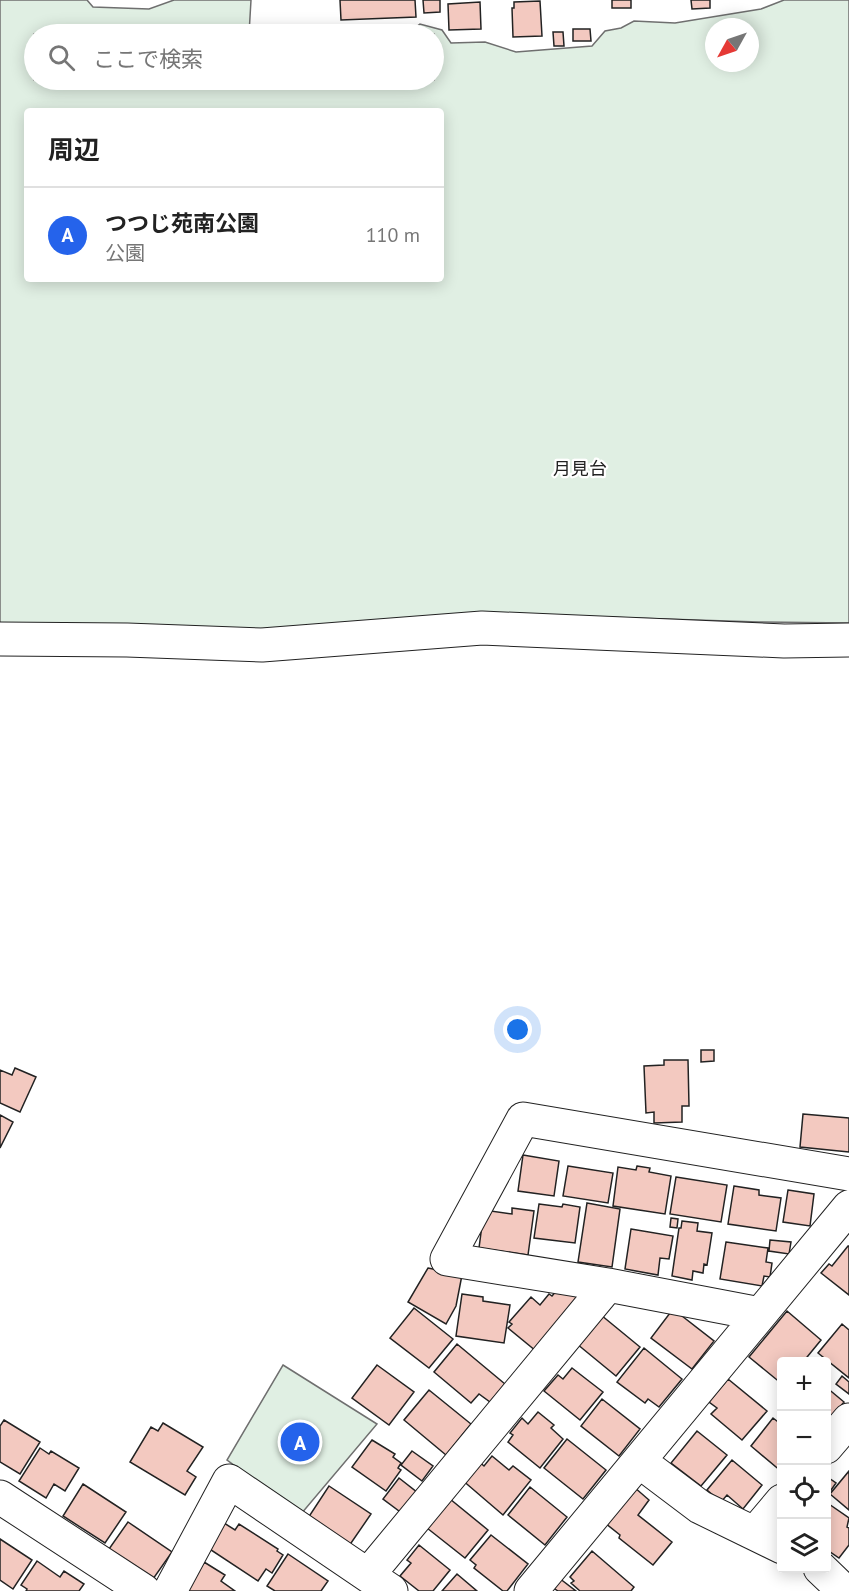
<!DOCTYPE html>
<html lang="ja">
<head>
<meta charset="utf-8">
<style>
  body { margin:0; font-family:"PT Sans","Noto Sans JP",sans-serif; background:#f6f6f6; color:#222 }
  .controls { position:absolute; right:18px; bottom:18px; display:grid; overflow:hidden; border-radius:6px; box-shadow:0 3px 15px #0003 }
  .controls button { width:54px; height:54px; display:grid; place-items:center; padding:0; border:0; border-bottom:2px solid #e0e0e0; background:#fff; color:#222; font:30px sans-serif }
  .compass { position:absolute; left:705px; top:18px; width:54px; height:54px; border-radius:50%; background:#fff; box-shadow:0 3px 15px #0003; rotate:230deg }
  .you { position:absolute; left:518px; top:1030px; width:21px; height:21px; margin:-15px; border:4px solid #fff; border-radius:50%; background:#1a73e8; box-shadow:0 0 0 9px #1a73e833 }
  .badge { display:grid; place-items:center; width:39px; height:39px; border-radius:50%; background:#2563eb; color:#fff; font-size:20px; font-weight:700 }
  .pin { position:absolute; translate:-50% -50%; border:3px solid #fff; box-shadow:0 2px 6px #0006 }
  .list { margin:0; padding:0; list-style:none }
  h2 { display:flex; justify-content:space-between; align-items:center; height:78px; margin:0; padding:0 24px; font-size:26px }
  h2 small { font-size:20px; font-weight:400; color:#767676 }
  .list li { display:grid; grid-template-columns:39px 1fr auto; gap:18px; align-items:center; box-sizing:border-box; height:96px; padding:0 24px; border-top:2px solid #e0e0e0 }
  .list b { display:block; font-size:22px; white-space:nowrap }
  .list p { margin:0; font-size:20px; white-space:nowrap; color:#767676 }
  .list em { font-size:20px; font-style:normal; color:#767676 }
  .icon { flex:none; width:33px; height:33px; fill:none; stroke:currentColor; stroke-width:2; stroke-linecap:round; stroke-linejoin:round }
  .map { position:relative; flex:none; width:849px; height:1591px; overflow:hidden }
  .search { position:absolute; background:#fff; box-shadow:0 3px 15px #0003; left:24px; top:24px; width:420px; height:66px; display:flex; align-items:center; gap:15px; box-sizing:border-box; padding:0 21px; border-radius:33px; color:#767676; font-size:22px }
  .panel { position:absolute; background:#fff; box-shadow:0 3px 15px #0003; left:24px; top:108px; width:420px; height:174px; border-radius:6px }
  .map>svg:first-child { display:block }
</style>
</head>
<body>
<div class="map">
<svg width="849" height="1591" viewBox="0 0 849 1591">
  <rect width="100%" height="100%" fill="#fff"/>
  <path fill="#e0efe3" stroke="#6f6f6f" stroke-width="1.5" fill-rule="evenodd" d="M0,0H87L93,7L149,9L174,0H251L249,34H34V80H434V34H407L420,24L442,30L451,43L485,42L516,52L592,46L605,31L621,28L634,21L675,23L761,9L784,0H849V623L759,622L477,613L262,634L0,624ZM714,27H750V63H714ZM27,111H441V279H27Z
    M283,1365L377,1424L301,1514L227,1460Z"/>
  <path fill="#f3c9c0" stroke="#222" stroke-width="1.5" d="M340,0H415L416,17L341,20Z
    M423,0H440V12L424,13Z
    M612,0H631V8H612Z
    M691,0H710V8L692,9Z
    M540,1L542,36L513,37L512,8H514V2Z
    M480,2L481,29L449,30L448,4Z
    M573,29H590L591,41H573Z
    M553,32H563L564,46H554Z
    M701,1050H714V1061L701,1062Z
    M664,1060H688L689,1106H682V1122L654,1123V1112L646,1113L644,1066L664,1065Z
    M15,1068L36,1077L20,1112L0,1103V1070L12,1075Z
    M803,1114L849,1118V1152L800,1147Z
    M0,1115L13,1122L0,1148Z
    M523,1155L559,1161L554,1196L518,1191Z
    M568,1166L613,1173L608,1203L563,1196Z
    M637,1166L650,1168L649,1172L671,1176L665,1214L613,1206L618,1167L636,1170Z
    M676,1177L727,1185L721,1222L670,1214Z
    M734,1186L759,1190V1195L781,1198L776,1231L728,1224Z
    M788,1190L814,1194L810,1226L783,1222Z
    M587,1203L620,1209L612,1267L578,1262Z
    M539,1204L562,1207L563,1204L580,1207L575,1243L534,1238Z
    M512,1208L534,1211L528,1255L479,1248L484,1210L512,1214Z
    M671,1218L678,1219L677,1228L670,1227Z
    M682,1221L698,1223L697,1231L712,1233L707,1265L704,1264L703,1273L693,1271L692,1280L672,1276L679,1228H681Z
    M631,1229L673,1236L669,1259L660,1258L658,1275L625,1269Z
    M770,1240L791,1242L789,1254L769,1251Z
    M726,1242L768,1248L766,1262L772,1263L770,1277L764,1276L762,1286L720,1279Z
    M848,1246H849V1295L821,1273L829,1264L832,1266Z
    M428,1268L462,1275L456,1306L446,1324L408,1302Z
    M563,1283L580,1297L536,1351L508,1328L512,1324L509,1322L531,1297L540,1305L549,1294L552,1296Z
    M462,1294L483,1297V1301L510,1305L504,1343L456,1336Z
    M414,1308L453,1339L429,1368L390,1338Z
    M673,1309L714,1341L692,1369L651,1338Z
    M787,1311L821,1340L803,1362H782V1384L749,1357Z
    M601,1315L640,1347L616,1376L577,1344Z
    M842,1324L849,1330V1378L818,1353Z
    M457,1344L505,1384L490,1402L479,1394L471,1403L434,1372Z
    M644,1348L682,1379L659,1407L648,1399L645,1403L617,1382Z
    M377,1365L414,1392L389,1425L352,1398Z
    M572,1368L603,1392L580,1420L544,1391L558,1375L563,1379Z
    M842,1376L849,1382V1394L836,1384Z
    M728,1379L767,1411L742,1440L711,1414L717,1408L709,1402Z
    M826,1387L844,1402L826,1424Z
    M429,1390L471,1424L446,1455L404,1420Z
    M602,1399L640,1429L619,1456L581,1426Z
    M538,1412L554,1425L551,1428L563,1439L540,1468L508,1442L513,1435L510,1433L522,1418L528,1424Z
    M773,1418L782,1425V1472L751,1446Z
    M4,1420L40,1442L20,1474L0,1462V1426Z
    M163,1423L203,1447L187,1471L196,1477L185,1495L130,1462L151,1427L158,1431Z
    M697,1431L727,1455L701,1486L671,1463Z
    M567,1439L606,1470L583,1499L544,1468Z
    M372,1440L395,1454L393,1457L401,1463L398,1468L401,1470L386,1491L352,1467Z
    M40,1448L49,1454L51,1451L79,1468L65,1491L54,1484L46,1498L19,1481Z
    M412,1451L433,1466L422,1481L401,1465Z
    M492,1456L509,1470L513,1466L531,1480L503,1515L461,1479L477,1460L484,1466Z
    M732,1460L762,1485L743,1509L727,1495L721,1502L707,1490Z
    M849,1471V1510L830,1494Z
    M826,1476L836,1483L829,1493L826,1491Z
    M399,1478L418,1493L403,1514L383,1499Z
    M83,1484L126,1512L105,1543L63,1516Z
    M329,1486L371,1514L349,1546L308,1518Z
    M530,1487L567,1517L545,1545L508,1515Z
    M634,1487L649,1500L638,1515L672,1542L653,1565L619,1538L620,1535L605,1523Z
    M450,1499L488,1530L465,1558L427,1528Z
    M826,1502L849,1518L847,1527L849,1528V1545L839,1558L826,1549Z
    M128,1522L172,1552L153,1579L109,1549Z
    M224,1523L235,1530L239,1524L278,1549L277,1551L283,1555L272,1573L266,1569L258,1581L208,1548Z
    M491,1535L528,1564L507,1591H503L474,1568L476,1565L470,1560Z
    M0,1539L32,1560L13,1589L0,1580Z
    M419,1545L450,1570L433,1591H419L400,1576L411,1563L407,1560Z
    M592,1551L634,1587L631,1591H580L571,1583L574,1581L570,1577Z
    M288,1554L328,1581L321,1591H275L267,1586Z
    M37,1561L60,1577L64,1571L84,1584L79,1591H26L27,1589L21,1585Z
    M204,1562L225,1575L221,1581L235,1591H188Z
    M457,1574L477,1591H442Z
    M559,1578L576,1591H558L552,1587Z"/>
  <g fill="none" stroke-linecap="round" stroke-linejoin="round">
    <defs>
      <path id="minor" d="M0,639L127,640L262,645L482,628L784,641L849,640
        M760,1314L608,1285L447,1259L523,1119L849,1174
        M826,1447L849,1420
        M639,1461L700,1507L782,1547
        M0,1497L144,1591
        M755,1533L782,1501
        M820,1568L844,1591
        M368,1575L608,1285
        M170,1591L229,1481L391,1591
        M531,1591L849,1207"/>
    </defs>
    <use href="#minor" stroke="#222" stroke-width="35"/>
    <use href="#minor" stroke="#fff" stroke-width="33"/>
  </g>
  <g text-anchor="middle" stroke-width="4.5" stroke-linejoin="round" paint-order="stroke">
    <g font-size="18" fill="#222" stroke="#fff">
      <text x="580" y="475">月見台</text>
    </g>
  </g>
</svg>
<div class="controls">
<button>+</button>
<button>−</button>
<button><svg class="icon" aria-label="locate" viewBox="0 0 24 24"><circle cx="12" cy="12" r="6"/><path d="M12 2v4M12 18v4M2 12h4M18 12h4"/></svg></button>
<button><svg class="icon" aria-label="layers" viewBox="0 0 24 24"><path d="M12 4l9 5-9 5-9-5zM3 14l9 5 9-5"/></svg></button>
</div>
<svg class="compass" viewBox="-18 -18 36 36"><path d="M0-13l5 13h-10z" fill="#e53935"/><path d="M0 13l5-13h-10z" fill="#767676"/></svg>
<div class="you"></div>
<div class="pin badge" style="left:300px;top:1442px">A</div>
<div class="search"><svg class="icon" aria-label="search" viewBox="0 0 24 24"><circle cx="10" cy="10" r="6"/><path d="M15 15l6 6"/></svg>ここで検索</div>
<section class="panel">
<h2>周辺<small></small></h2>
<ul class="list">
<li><span class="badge">A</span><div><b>つつじ苑南公園</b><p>公園</p></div><em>110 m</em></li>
</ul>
</section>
</div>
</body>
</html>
